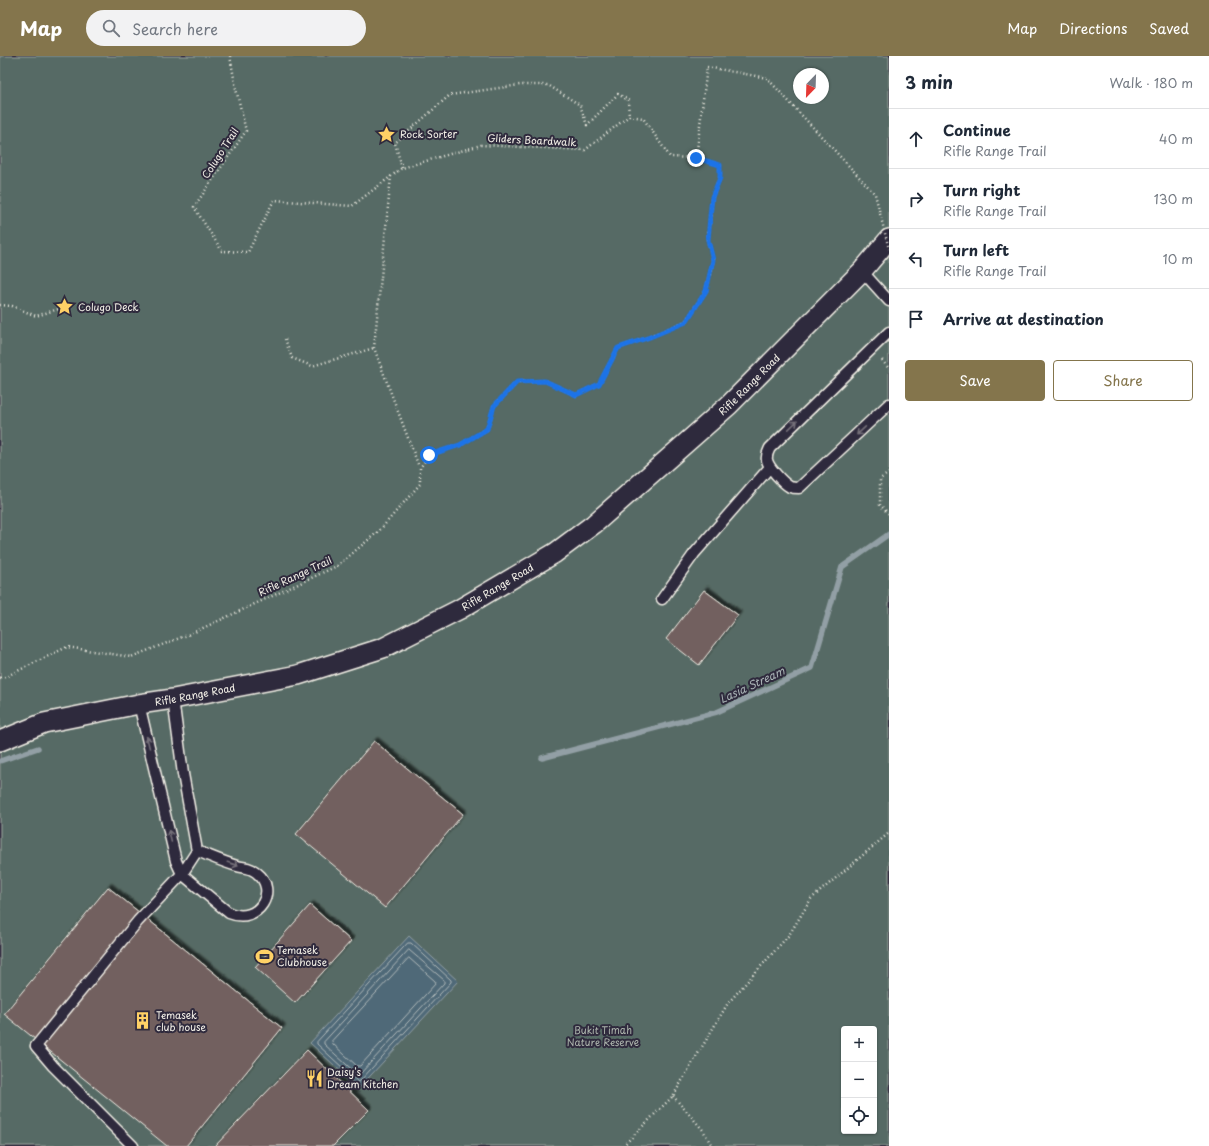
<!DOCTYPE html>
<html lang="en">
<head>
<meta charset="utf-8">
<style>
  body { margin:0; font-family:"Playpen Sans",sans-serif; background:#f2f2f3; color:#1f2937 }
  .controls { position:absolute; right:12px; bottom:12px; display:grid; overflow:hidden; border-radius:4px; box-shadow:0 1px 3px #0004 }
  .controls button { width:36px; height:36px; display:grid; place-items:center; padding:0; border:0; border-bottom:1px solid #e0e1e3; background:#fff; color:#1f2937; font:20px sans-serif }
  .compass { position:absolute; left:793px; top:12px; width:36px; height:36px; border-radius:50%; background:#fff; box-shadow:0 1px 3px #0004; rotate:203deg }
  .stop { position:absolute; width:12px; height:12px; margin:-9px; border:3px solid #1a73e8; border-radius:50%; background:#fff }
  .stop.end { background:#1a73e8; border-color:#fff; box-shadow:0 1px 4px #0008 }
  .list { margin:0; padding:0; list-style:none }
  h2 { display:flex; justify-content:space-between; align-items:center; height:52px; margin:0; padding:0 16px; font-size:17px }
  h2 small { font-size:13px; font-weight:400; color:#747a83 }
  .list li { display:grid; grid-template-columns:26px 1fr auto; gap:12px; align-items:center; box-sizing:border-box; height:60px; padding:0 16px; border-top:1px solid #e0e1e3 }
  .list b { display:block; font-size:15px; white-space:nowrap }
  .list p { margin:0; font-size:13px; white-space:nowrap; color:#747a83 }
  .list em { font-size:13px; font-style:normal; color:#747a83 }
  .actions { display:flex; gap:8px; padding:12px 16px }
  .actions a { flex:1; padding:9px 0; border:1px solid #84754c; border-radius:4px; text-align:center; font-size:14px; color:#84754c }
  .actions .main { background:#84754c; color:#fff }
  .icon { flex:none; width:22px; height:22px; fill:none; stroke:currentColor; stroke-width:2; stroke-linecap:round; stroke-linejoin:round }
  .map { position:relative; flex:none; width:889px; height:1090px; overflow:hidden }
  header { display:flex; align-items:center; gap:24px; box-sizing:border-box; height:56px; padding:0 20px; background:#84754c; color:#fff }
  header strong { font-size:19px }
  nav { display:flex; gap:22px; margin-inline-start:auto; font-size:14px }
  .search { width:280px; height:36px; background:#f2f2f3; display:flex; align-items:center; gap:10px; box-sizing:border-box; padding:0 14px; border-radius:22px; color:#747a83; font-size:15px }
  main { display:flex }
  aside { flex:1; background:#fff }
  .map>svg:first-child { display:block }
</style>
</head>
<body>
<header>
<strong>Map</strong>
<div class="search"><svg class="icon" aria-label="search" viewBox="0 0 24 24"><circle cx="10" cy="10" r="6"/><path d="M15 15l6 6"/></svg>Search here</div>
<nav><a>Map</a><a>Directions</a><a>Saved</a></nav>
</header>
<main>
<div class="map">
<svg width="889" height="1090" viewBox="0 0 889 1090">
  <defs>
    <filter id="shadow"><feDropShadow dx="3.5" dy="-3.5" stdDeviation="1" flood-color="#0009"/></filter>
  </defs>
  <rect width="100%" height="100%" fill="#2f2a3d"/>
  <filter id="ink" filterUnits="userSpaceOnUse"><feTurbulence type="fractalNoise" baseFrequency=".025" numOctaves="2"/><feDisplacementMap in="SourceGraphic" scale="8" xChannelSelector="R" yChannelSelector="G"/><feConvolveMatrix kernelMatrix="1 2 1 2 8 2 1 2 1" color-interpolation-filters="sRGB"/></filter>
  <g filter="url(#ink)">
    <path fill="#576b65" stroke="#a6aea6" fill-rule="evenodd" d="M0,0H889V1090H0ZM799,18H823V42H799ZM844,973H874V1075H844Z"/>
    <path fill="#506978" stroke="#929fa5" d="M409,880L458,925L359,1032L310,987Z"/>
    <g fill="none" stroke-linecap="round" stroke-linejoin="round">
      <path stroke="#b2bbbb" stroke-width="1" d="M408,887H411L451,924V926L360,1025L358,1026L317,988V986Z
        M409,894L444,924V927L360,1018L358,1019L324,988V986Z
        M409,902L435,925L436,927L360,1010H357L333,988L332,985Z"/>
      <path stroke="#929fa5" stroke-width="5.5" d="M542,702L717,656L812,612L842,511L889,478
        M0,705L38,692"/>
    </g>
    <path fill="#72605f" stroke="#f4f1e8" filter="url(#shadow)" d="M704,534L738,559L699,609L666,583Z
      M374,685L463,758L385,852L296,778Z
      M108,831L282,972L186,1090H167L4,958Z
      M310,849L351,885L295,947L255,911Z
      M307,994L369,1054L333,1090H215Z"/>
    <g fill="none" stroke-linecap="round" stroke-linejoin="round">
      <defs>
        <path id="lane" d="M862,215L889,245
          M889,276L770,392C768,396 766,399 767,404C768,411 783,427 790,431C793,432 796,432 799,432L889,348
          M662,543L694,498L770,411
          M139,648L176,805L182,818L229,857C259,869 279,834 257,817C251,811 244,812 237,810C223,806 210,800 197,795
          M133,1090L53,1010L36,990L138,865L182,818L197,795L183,718L173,643"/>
        <g id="street">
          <path id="s1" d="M0,685L44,667L139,648L173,643L298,619L383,592L460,553L555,497L594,468L729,349L862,215L889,183"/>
        </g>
      </defs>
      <use href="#lane" stroke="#f4f1e8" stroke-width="13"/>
      <use href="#street" stroke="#f4f1e8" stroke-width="22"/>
      <path stroke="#f4f1e8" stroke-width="2.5" stroke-dasharray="1 3" stroke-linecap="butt" d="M230,0L236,33L246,75L194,151L222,195L248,196L274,144L352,150L402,112L481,89L585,94L629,60L643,62L670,101L696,102L707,11
        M402,112L395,87L450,39L520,29H548L580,49L587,69L618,38L628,44L629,60
        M391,120L374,292L419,411
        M0,249L12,250L36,260L65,251
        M285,283L292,302L312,310L374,292
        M882,304L889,313
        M889,417L880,423V449L889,458
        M0,622L5,621L67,591L131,601L190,578L337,510L379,475L420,428V412L429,399L460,389L487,373L494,350L517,326L545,325L576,339L599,328L618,292L650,281L686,265L706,235L713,204L708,184L710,161L712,141L720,122V109L696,102
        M673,1040L703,1074L712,1090
        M623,1090L673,1040L728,947L789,879L811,843L889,777"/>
      <use href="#lane" stroke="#2f2a3d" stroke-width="10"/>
      <use href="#street" stroke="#2f2a3d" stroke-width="19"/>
      <path stroke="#f4f1e8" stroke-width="2.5" stroke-dasharray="1 3" stroke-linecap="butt" d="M707,11L767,22L875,138L889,193"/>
    </g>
    <defs><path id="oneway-shaft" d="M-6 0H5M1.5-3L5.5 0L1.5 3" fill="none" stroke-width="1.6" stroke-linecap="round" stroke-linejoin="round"/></defs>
    <g stroke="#747079">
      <use href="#oneway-shaft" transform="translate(793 369) rotate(-44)"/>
      <use href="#oneway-shaft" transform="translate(861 375) rotate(137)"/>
      <use href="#oneway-shaft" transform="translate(148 686) rotate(-104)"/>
      <use href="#oneway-shaft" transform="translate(170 780) rotate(-103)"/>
      <use href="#oneway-shaft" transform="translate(233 808) rotate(18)"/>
    </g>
  </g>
  <g fill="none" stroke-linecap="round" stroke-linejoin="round" filter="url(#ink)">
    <path stroke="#1a73e8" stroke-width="5" d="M429,399L460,389L487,373L494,350L517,326L545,325L576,339L599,328L618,292L650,281L686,266L706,235L713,204L708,184L710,161L712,141L720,122V109L696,102"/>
  </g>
  <defs>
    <symbol id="sight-bare" viewBox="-9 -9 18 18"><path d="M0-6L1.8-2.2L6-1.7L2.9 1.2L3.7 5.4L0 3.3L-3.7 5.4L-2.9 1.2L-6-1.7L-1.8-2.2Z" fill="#ffd166" stroke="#2f2a3d" stroke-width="2.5" paint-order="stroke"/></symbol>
    <symbol id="stadium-bare" viewBox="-9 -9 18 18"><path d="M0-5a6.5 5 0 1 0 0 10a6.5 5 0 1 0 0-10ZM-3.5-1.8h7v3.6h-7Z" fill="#ffd166" stroke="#2f2a3d" stroke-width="2.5" paint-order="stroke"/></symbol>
    <symbol id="building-bare" viewBox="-9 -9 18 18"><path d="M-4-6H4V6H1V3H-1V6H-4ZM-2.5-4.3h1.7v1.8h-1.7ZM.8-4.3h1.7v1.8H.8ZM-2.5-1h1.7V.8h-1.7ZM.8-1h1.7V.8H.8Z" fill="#ffd166" stroke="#2f2a3d" stroke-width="2.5" paint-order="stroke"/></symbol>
    <symbol id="restaurant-bare" viewBox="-9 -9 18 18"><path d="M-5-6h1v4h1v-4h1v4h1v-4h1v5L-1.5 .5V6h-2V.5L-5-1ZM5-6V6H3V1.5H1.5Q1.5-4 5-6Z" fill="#ffd166" stroke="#2f2a3d" stroke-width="2.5" paint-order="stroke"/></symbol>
  </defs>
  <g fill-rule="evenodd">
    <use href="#sight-bare" x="374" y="66" width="25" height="25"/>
    <use href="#sight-bare" x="52" y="238" width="25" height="25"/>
    <use href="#stadium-bare" x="252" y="888" width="25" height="25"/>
    <use href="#building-bare" x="130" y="952" width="25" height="25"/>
    <use href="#restaurant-bare" x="302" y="1010" width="25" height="25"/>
  </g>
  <g text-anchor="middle" stroke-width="4" stroke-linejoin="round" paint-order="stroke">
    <g font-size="10" fill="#f4f1e8" stroke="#2f2a3d" text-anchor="start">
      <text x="400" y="82">Rock Sorter</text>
      <text x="78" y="255">Colugo Deck</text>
      <text x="277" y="898">Temasek<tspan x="277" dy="12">Clubhouse</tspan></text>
      <text x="156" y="963">Temasek<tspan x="156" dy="12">club house</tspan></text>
      <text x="327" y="1020">Daisy's<tspan x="327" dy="12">Dream Kitchen</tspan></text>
    </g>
    <g font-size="10" fill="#f4f1e8" stroke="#2f2a3d">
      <text transform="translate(532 84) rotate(3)" y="4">Gliders Boardwalk</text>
      <text transform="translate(220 97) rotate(-57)" y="4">Colugo Trail</text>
      <text dy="4" stroke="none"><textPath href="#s1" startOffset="849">Rifle Range Road</textPath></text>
      <text transform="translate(295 520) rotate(-25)" y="4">Rifle Range Trail</text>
      <text dy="4" stroke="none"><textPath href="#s1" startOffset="525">Rifle Range Road</textPath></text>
      <text dy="4" stroke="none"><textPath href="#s1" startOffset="201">Rifle Range Road</textPath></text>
    </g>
    <g font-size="10" fill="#adb5ad" stroke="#2f2a3d">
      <text x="603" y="978">Bukit Timah<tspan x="603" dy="12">Nature Reserve</tspan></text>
    </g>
    <g font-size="11" font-style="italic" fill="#aab4b6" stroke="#2f2a3d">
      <text transform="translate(752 629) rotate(-25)" y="4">Lasia Stream</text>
    </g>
  </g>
</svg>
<div class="controls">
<button>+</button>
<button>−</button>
<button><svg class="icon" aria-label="locate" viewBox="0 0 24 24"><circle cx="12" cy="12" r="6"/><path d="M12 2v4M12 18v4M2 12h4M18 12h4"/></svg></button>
</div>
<svg class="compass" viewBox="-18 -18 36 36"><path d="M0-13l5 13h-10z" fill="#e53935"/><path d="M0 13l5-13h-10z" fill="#747a83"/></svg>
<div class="stop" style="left:429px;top:399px"></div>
<div class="stop end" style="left:696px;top:102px"></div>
</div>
<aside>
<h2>3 min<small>Walk · 180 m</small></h2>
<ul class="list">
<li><svg class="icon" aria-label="ahead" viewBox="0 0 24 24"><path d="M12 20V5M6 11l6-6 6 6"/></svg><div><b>Continue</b><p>Rifle Range Trail</p></div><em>40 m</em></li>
<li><svg class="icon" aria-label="right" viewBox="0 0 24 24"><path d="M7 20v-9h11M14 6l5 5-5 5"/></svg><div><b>Turn right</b><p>Rifle Range Trail</p></div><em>130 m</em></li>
<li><svg class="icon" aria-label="left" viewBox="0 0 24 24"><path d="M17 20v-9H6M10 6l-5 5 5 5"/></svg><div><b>Turn left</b><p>Rifle Range Trail</p></div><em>10 m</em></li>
<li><svg class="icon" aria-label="arrive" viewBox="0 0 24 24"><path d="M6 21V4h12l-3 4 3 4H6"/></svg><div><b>Arrive at destination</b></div></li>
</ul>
<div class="actions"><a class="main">Save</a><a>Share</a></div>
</aside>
</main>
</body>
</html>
